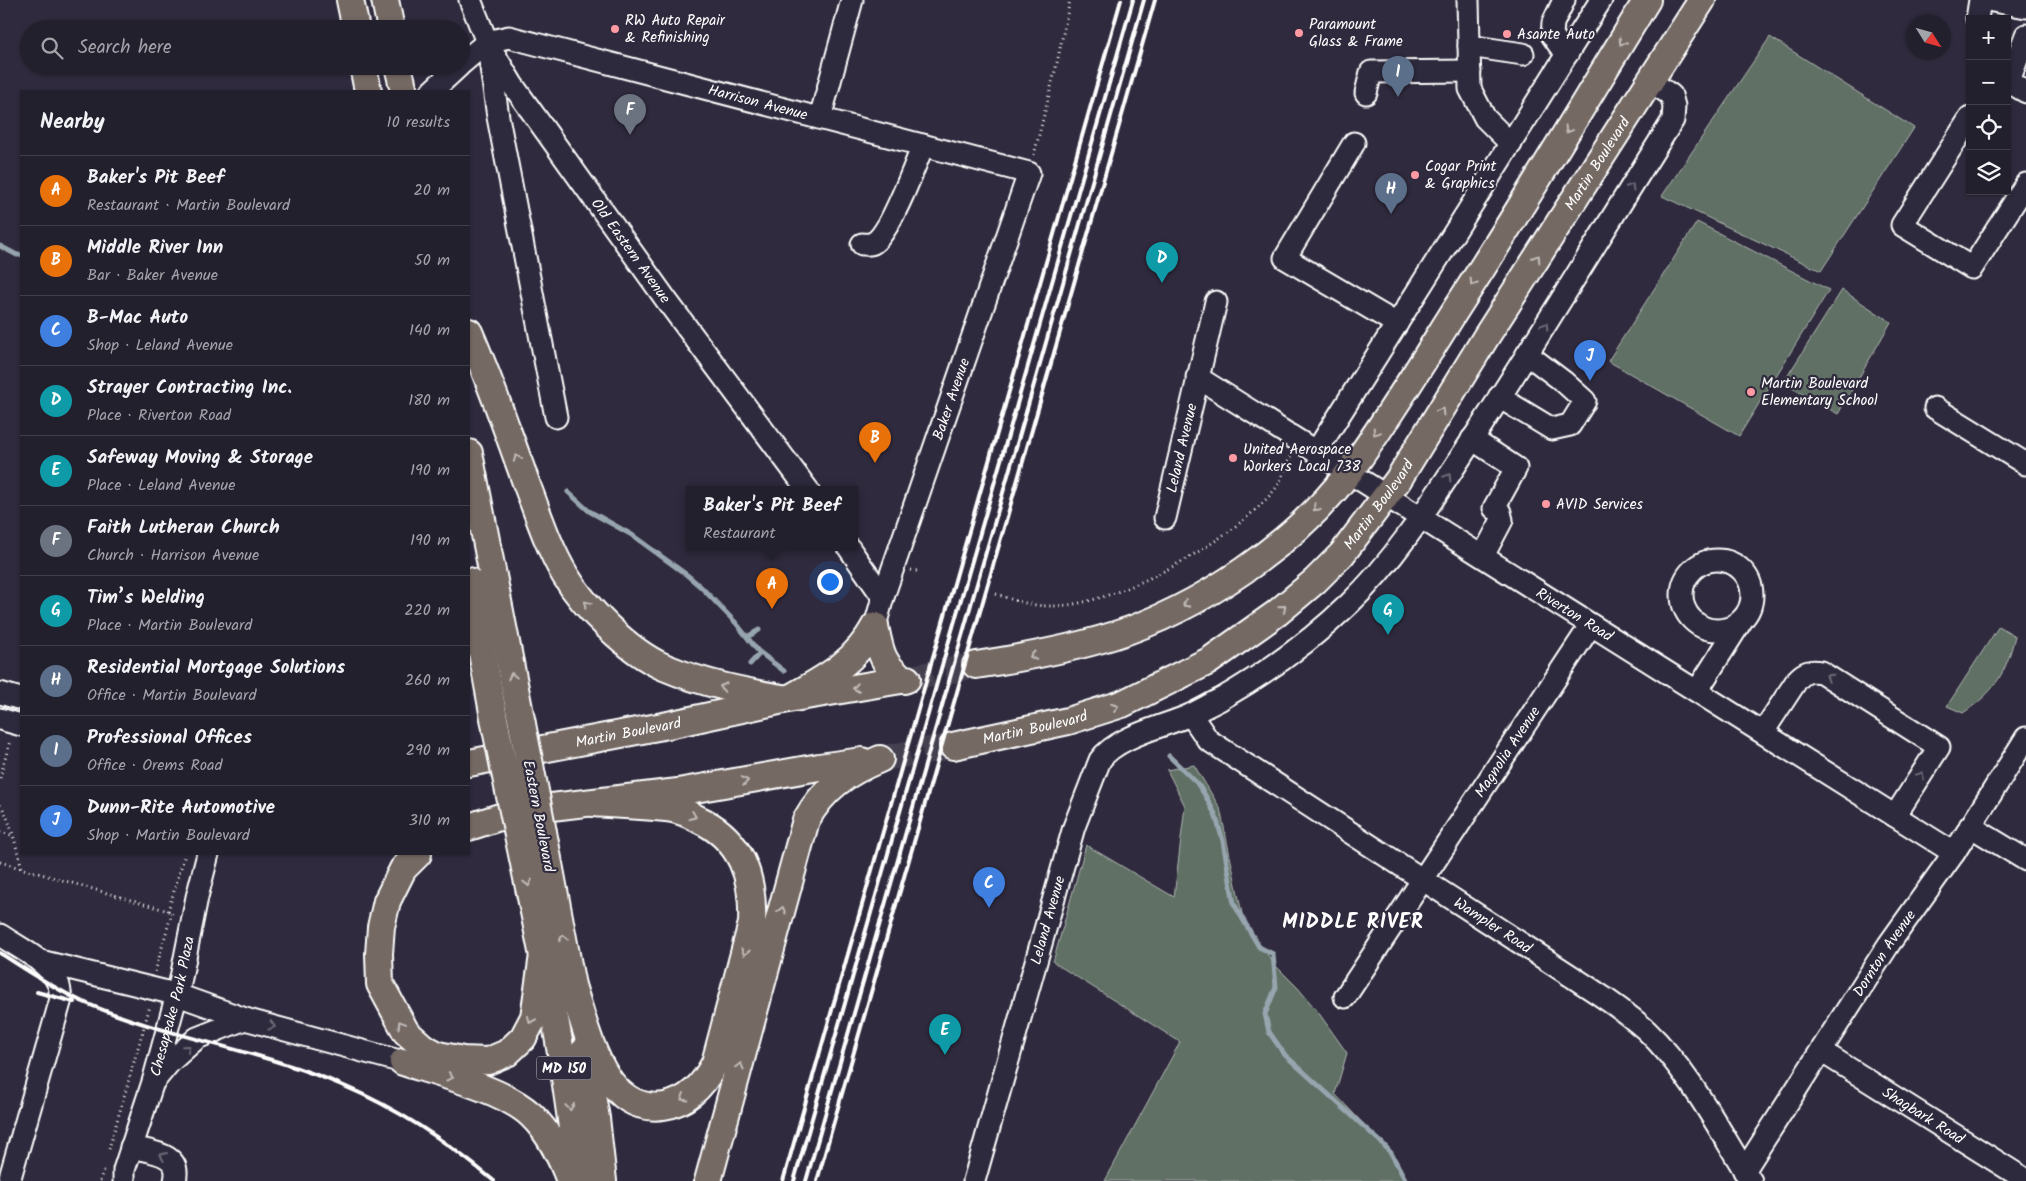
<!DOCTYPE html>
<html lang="en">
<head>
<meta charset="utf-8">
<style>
  body { margin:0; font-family:Kalam,sans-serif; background:#2b2836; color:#f1f3f6 }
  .controls { position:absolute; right:15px; top:15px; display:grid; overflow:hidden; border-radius:0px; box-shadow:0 1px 4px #0004 }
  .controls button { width:45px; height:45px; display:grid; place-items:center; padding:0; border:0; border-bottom:1px solid #403e4a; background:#23202e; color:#f1f3f6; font:25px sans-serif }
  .compass { position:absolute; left:1906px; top:15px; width:45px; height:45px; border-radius:50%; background:#23202e; box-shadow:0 1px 4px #0004; rotate:127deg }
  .you { position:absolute; left:829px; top:581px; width:18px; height:18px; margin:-12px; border:4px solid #fff; border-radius:50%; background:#1a73e8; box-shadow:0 0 0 8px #1a73e833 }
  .badge { display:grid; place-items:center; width:32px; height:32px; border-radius:50%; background:#ff9aa2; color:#fff; font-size:16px; font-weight:700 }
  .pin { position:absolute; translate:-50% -41px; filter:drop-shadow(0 1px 2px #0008) }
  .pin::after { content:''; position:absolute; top:26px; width:18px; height:15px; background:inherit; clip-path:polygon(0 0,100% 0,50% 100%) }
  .popup { position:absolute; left:686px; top:486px; width:172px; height:65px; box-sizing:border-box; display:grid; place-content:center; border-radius:0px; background:#23202e; filter:drop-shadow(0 1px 4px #0005); font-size:16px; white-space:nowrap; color:#a3a3aa }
  .popup b { font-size:19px; color:#f1f3f6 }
  .popup::after { content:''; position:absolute; left:50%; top:100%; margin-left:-10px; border:10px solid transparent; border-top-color:#23202e }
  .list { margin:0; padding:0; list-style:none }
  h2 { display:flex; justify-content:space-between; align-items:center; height:65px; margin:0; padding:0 20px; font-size:21px }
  h2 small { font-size:16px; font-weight:400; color:#a3a3aa }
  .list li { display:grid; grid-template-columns:32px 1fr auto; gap:15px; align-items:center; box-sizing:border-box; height:70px; padding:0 20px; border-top:1px solid #403e4a }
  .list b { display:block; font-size:19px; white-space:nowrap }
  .list p { margin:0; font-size:16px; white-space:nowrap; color:#a3a3aa }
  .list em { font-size:16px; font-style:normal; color:#a3a3aa }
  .icon { flex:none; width:28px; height:28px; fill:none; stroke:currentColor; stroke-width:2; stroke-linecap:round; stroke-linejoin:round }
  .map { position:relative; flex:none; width:2026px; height:1181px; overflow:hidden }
  .search { position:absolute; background:#23202e; box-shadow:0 1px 4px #0004; left:20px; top:20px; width:450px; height:55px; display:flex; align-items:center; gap:12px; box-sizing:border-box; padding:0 18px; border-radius:28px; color:#a3a3aa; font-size:19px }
  .panel { position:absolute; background:#23202e; box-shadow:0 1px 4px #0004; left:20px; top:90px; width:450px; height:765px; border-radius:0px }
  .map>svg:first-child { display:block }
</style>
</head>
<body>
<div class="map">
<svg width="2026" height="1181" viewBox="0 0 2026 1181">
  <rect width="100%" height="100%" fill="#2f2a3d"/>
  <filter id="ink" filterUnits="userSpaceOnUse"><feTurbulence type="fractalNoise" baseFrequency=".02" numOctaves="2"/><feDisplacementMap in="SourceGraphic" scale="10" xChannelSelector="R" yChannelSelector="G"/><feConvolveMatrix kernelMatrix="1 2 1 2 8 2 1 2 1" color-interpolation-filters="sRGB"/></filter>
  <g filter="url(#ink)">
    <path fill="#606f65" stroke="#b0b7b2" d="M1770,37L1914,128L1821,271L1662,196Z
      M1697,222L1829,290L1739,436L1608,361Z
      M1842,290L1891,322L1838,414L1783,383Z
      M1999,626L2015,636C2006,673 1995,692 1963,713L1947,706Z
      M1194,765L1220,808L1244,923L1276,966L1298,988L1318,1012L1347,1053L1335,1094L1393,1155L1405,1181H1105L1180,1042L1053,962L1086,845L1174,897L1185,806L1167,770Z"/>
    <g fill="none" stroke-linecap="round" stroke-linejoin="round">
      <path stroke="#97a5af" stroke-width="5" d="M0,246L17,255H21
        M568,492L589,511L632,535L687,575L701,587L736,623L758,651L784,671
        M747,637L759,630
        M750,664L760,653
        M1169,756L1197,783L1205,795L1215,814L1223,841L1234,904L1259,947L1273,954L1276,987L1265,1014L1269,1032L1285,1055L1382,1143L1391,1153L1406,1181"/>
      <path stroke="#443f50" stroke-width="26" stroke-dasharray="26 13" stroke-linecap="butt" d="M907,679L976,665
        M884,758L953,746"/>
      <defs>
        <g id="minor">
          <path id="s1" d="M470,0L487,42L512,84L667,301L808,490"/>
          <path d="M1468,0L1470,89L1485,118L1511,144"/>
          <path d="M1564,0L1553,23L1552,35L1559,45L1568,53"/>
          <path d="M1987,0L2026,7"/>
          <path d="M1977,19L1980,0"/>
          <path d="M1469,46L1523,54"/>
          <path d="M489,53L498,117L556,417"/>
          <path id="s2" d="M461,64L487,42L509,37L1029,173L883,597L875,626"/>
          <path d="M2007,81L2026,92"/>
          <path d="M2009,81L2026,35"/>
          <path d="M432,91L459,66"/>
          <path d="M1366,93L1371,72L1470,71"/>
          <path d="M820,118L852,0"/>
          <path d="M1970,118L1902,225L1972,268L2026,184"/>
          <path d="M1354,143L1285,258L1397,324"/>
          <path d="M862,244C865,244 870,245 873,243C889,235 916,163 923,145"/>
          <path id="s3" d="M1197,377L1954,853"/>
          <path d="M1499,397L1552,429L1570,425L1585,401L1564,382L1527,354"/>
          <path d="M1935,408L2026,464"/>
          <path d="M1472,439L1516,468L1494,508L1500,512L1502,520L1483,556"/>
          <path d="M1316,452L1601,0"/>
          <path id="s4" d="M1165,518L1216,302"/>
          <path d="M849,548L883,597"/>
          <circle cx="1717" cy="595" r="35"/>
          <path d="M1697,691L1742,620"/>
          <path d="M0,693L21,699"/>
          <path id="s5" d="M1191,715L1208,740L1588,987C1608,1000 1628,1014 1646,1030C1690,1072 1719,1130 1751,1181"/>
          <path d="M0,719L21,725"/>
          <path d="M1763,732L1797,680C1804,672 1810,670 1821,672L1939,747L1895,816"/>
          <path d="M1970,826L2026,860"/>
          <path d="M0,935C19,948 48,961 58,983C60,987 60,994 61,999L9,1181"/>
          <path d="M40,961L175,994L245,1019L403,1062"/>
          <path id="s6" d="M1345,997L1591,625"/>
          <path id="s7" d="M1821,1051L2026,1180"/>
          <path d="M155,1080L169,1063L197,1038L245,1019"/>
          <path d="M131,1147C151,1152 182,1153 175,1181"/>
          <path id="s8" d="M1744,1171L1889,944L1954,853L2026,738"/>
          <path id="s9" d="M124,1181V1170L153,1082L180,983L197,897L208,854"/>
          <path id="s10" d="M974,1181L1074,827L1100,760C1117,736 1163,727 1190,715C1200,710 1211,704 1221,699C1268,672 1310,642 1349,604C1401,554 1438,491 1478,431C1545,328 1608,223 1673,120L1674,106L1671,95L1650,81"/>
        </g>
        <g id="major">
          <path d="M350,0L356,29"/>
          <path d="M385,0L391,29"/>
          <path d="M363,66L368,91"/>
          <path d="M398,66L404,91"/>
          <path d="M469,332C491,383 509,435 528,488C539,517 549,548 565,575C584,607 629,652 664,667C704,684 745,692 788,699C825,678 854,664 875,626"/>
          <path d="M469,453L522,724"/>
          <path d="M469,581L496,729"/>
          <path d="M875,626C880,651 882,665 904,680"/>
          <path d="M976,665C1022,658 1067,650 1112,636C1199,609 1295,544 1350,471C1388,419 1422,363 1456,309C1522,207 1584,103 1647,0"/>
          <path id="s11" d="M953,746L1068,721L1122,704L1209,661L1277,613L1315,581L1342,554L1398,480L1486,337L1702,0"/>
          <path id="s12" d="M469,763L668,725L788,699L907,679"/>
          <path d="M469,827L518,811L678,792L819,767L862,761"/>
          <path d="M543,832L575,1002"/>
          <path d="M518,835C542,950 567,1064 578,1181"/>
          <path d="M418,854L403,869L387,901L381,927L379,954L380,984L406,1032L423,1047L438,1055L463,1060L488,1061L507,1053L523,1038L534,1017L543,955"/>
          <path d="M572,986C587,1029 602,1115 664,1106C689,1102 704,1084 715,1063L752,923C754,878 742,839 698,819C691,815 682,811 673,809C647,806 619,805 593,803"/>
          <path d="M584,1051L596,1118L603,1181"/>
          <path d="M403,1062C440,1074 503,1089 531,1115C550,1133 561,1157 570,1181"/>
          <path d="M708,1181L806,820C824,788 846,773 880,759"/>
        </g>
      </defs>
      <use href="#minor" stroke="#fff" stroke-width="25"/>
      <use href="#major" stroke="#fff" stroke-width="30"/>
      <path stroke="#fff" stroke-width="3" stroke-dasharray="1 4" stroke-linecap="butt" d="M1034,155L1057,63L1070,0
        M911,570L920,572
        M996,594C1015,601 1035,607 1056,606C1120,604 1237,538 1276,488C1283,479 1284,466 1291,457
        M0,778L10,741
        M0,805C10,816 17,852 22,868
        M0,832L11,835
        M0,862L172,912L155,972
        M168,911L185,854
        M109,1149L150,1006
        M100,1181L104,1167"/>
      <use href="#minor" stroke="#2f2a3d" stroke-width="21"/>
      <use href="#major" stroke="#756964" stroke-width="26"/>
      <path stroke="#fff" stroke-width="4" d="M0,953C26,970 53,988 81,1001C166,1038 260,1049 344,1086C399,1109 449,1143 494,1181
        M37,992L74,1002
        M783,1181L1121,0
        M794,1181L1133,0
        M806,1181L1144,0
        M817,1181L1155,0"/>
      <defs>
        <path id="major-bridge" d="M522,724L543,832
          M496,729L518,835"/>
      </defs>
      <use href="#major-bridge" stroke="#fff" stroke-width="30" stroke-linecap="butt"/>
      <use href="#major-bridge" stroke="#756964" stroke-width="26"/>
    </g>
    <defs><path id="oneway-chevron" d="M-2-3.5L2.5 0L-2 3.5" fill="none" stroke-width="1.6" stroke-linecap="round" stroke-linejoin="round" transform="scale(1.25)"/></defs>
    <g stroke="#c1bcb9">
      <use href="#oneway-chevron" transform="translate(1622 42) rotate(122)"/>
      <use href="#oneway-chevron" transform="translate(1568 130) rotate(121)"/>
      <use href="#oneway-chevron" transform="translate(1537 258) rotate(-58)"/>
      <use href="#oneway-chevron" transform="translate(1473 283) rotate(123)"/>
      <use href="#oneway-chevron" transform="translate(1441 411) rotate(-59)"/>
      <use href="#oneway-chevron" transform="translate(1376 432) rotate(124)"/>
      <use href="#oneway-chevron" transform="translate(517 458) rotate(-110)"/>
      <use href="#oneway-chevron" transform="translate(1316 508) rotate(135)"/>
      <use href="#oneway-chevron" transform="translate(587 604) rotate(-130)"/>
      <use href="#oneway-chevron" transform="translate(1186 604) rotate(153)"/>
      <use href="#oneway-chevron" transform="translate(1283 608) rotate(-40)"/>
      <use href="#oneway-chevron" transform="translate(1033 656) rotate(170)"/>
      <use href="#oneway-chevron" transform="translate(512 676) rotate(-101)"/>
      <use href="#oneway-chevron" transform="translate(723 687) rotate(-166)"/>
      <use href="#oneway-chevron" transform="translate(856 688) rotate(171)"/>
      <use href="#oneway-chevron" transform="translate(1115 707) rotate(-20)"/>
      <use href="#oneway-chevron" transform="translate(745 781) rotate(-10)"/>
      <use href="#oneway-chevron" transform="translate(693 816) rotate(23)"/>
      <use href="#oneway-chevron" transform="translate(528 883) rotate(78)"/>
      <use href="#oneway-chevron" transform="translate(782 910) rotate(-75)"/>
      <use href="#oneway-chevron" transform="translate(563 938) rotate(-101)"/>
      <use href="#oneway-chevron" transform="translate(745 952) rotate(104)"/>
      <use href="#oneway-chevron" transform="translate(531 1020) rotate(112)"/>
      <use href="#oneway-chevron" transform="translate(401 1024) rotate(-121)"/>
      <use href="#oneway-chevron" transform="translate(740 1066) rotate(-75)"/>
      <use href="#oneway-chevron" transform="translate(450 1077) rotate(17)"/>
      <use href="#oneway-chevron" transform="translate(684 1098) rotate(150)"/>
      <use href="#oneway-chevron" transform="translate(570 1107) rotate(82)"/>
    </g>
    <g stroke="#6d6a77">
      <use href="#oneway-chevron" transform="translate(1631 187) rotate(-58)"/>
      <use href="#oneway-chevron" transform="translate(1545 326) rotate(-58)"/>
      <use href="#oneway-chevron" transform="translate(1448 477) rotate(-57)"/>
      <use href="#oneway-chevron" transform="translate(1829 677) rotate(-147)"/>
      <use href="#oneway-chevron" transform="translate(1921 775) rotate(-58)"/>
      <use href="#oneway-chevron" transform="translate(272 1026) rotate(15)"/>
      <use href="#oneway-chevron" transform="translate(187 1048) rotate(-41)"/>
      <use href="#oneway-chevron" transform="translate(163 1156) rotate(-157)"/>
    </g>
  </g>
  <g fill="#ff9aa2" stroke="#2f2a3d" stroke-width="2">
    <circle cx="615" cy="29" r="5"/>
    <circle cx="1299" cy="33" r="5"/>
    <circle cx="1507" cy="34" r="5"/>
    <circle cx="1415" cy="175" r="5"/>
    <circle cx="1751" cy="392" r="5"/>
    <circle cx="1233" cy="458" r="5"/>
    <circle cx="1546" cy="504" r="5"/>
  </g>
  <g text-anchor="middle" stroke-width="4.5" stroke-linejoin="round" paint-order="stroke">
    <rect fill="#2f2a3d" stroke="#c1bfc5" stroke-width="1" x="536.5" y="1056.5" width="55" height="23" rx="4"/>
    <g font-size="14" font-weight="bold" fill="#fff">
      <text x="564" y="1073">MD 150</text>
    </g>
    <g font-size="15" fill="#fff" stroke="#2f2a3d" text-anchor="start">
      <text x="625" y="25">RW Auto Repair<tspan x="625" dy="17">&amp; Refinishing</tspan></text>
      <text x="1309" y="29">Paramount<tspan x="1309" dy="17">Glass &amp; Frame</tspan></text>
      <text x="1517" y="39">Asante Auto</text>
      <text x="1425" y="171">Cogar Print<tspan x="1425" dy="17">&amp; Graphics</tspan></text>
      <text x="1761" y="388">Martin Boulevard<tspan x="1761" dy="17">Elementary School</tspan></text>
      <text x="1243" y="454">United Aerospace<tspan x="1243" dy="17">Workers Local 738</tspan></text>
      <text x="1556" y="509">AVID Services</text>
    </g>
    <g font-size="15" fill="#fff" stroke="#2f2a3d">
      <text dy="5" stroke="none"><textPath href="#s2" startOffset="314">Harrison Avenue</textPath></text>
      <text dy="5" stroke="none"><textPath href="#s11" startOffset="909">Martin Boulevard</textPath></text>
      <text dy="5" stroke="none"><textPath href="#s1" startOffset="299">Old Eastern Avenue</textPath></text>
      <text transform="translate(951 399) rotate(-71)" y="5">Baker Avenue</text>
      <text dy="5" stroke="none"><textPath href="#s4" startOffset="72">Leland Avenue</textPath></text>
      <text dy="5" stroke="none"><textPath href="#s11" startOffset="504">Martin Boulevard</textPath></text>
      <text dy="5" stroke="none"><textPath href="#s3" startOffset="446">Riverton Road</textPath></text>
      <text dy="5" stroke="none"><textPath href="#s11" startOffset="84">Martin Boulevard</textPath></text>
      <text dy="5" stroke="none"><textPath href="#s12" startOffset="162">Martin Boulevard</textPath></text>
      <text dy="5" stroke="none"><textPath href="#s6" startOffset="294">Magnolia Avenue</textPath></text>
      <text transform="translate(539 816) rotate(79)" y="5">Eastern Boulevard</text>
      <text dy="5" stroke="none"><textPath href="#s10" startOffset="271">Leland Avenue</textPath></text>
      <text dy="5" stroke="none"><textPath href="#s5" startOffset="370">Wampler Road</textPath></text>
      <text dy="5" stroke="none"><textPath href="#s8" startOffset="259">Dornton Avenue</textPath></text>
      <text dy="5" stroke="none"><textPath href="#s9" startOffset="182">Chesapeake Park Plaza</textPath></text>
      <text dy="5" stroke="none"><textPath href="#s7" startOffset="121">Shagbark Road</textPath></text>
    </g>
    <g font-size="20" font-weight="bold" letter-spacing="1" fill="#fff" stroke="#2f2a3d">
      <text x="1353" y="928">MIDDLE RIVER</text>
    </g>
  </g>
</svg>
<div class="controls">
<button>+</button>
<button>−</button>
<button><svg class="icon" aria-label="locate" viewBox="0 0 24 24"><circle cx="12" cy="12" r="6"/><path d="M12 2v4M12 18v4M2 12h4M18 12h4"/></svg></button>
<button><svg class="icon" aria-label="layers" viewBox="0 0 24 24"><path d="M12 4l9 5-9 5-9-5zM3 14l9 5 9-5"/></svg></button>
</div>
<svg class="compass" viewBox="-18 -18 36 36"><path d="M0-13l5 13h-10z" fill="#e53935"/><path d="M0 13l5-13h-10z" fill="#a3a3aa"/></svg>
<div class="you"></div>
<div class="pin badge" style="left:772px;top:609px;background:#e8710a">A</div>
<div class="popup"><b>Baker's Pit Beef</b>Restaurant</div>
<div class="pin badge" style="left:875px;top:463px;background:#e8710a">B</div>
<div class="pin badge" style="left:989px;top:908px;background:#3f7fe0">C</div>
<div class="pin badge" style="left:1162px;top:283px;background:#0f9aa8">D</div>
<div class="pin badge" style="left:945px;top:1055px;background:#0f9aa8">E</div>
<div class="pin badge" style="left:630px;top:135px;background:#6b7280">F</div>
<div class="pin badge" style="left:1388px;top:635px;background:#0f9aa8">G</div>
<div class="pin badge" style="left:1391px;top:214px;background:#5c6f8a">H</div>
<div class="pin badge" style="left:1398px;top:97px;background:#5c6f8a">I</div>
<div class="pin badge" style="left:1590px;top:381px;background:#3f7fe0">J</div>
<div class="search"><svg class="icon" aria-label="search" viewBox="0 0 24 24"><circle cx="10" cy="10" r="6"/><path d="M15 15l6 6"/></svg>Search here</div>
<section class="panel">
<h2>Nearby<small>10 results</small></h2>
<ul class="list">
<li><span class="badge" style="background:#e8710a">A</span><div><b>Baker's Pit Beef</b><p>Restaurant · Martin Boulevard</p></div><em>20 m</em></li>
<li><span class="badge" style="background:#e8710a">B</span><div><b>Middle River Inn</b><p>Bar · Baker Avenue</p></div><em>50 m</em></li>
<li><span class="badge" style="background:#3f7fe0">C</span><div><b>B-Mac Auto</b><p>Shop · Leland Avenue</p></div><em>140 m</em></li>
<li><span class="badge" style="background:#0f9aa8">D</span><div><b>Strayer Contracting Inc.</b><p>Place · Riverton Road</p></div><em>180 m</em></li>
<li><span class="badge" style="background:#0f9aa8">E</span><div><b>Safeway Moving &amp; Storage</b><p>Place · Leland Avenue</p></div><em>190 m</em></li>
<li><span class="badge" style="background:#6b7280">F</span><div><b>Faith Lutheran Church</b><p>Church · Harrison Avenue</p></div><em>190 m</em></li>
<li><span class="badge" style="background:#0f9aa8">G</span><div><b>Tim’s Welding</b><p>Place · Martin Boulevard</p></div><em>220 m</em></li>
<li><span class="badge" style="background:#5c6f8a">H</span><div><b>Residential Mortgage Solutions</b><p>Office · Martin Boulevard</p></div><em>260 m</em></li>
<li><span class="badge" style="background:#5c6f8a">I</span><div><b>Professional Offices</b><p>Office · Orems Road</p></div><em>290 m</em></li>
<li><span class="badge" style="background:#3f7fe0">J</span><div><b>Dunn-Rite Automotive</b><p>Shop · Martin Boulevard</p></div><em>310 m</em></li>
</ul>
</section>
</div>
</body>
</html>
